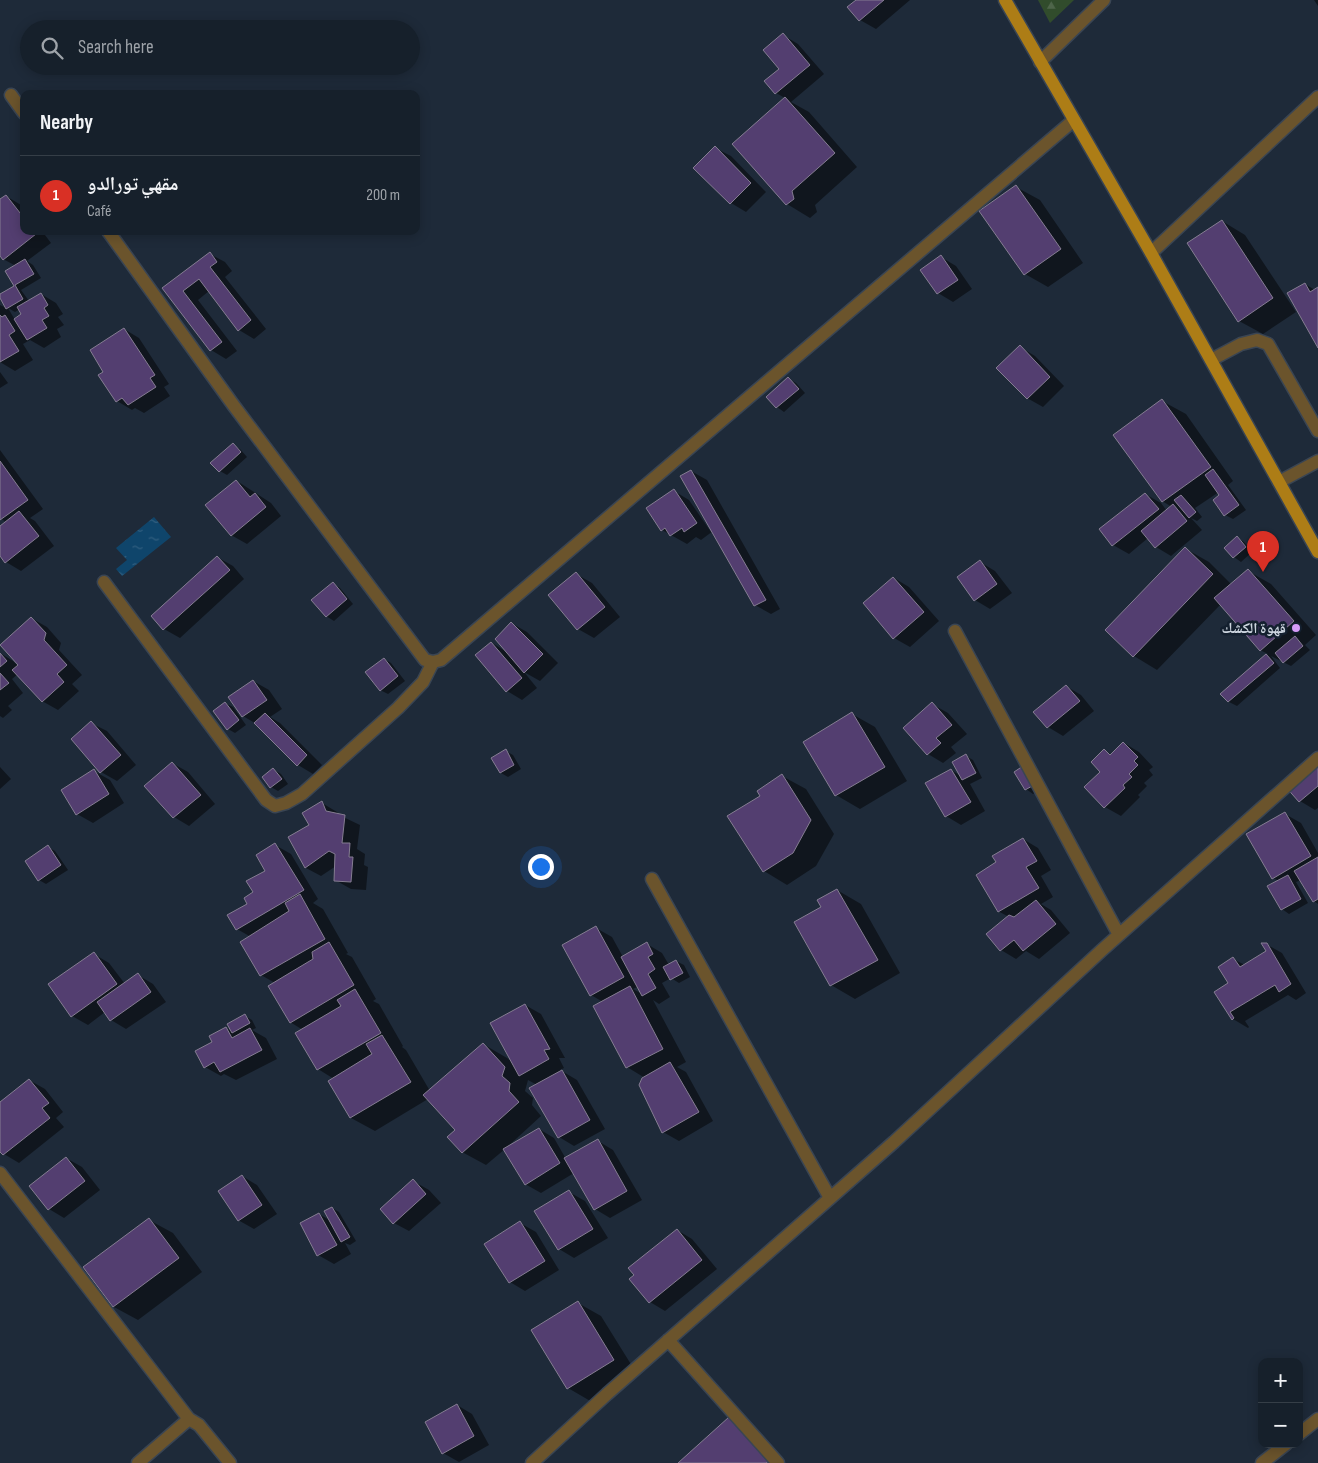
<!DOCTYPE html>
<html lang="en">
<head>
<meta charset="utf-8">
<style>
  body { margin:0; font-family:"Sofia Sans Condensed","Noto Naskh Arabic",sans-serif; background:#232d37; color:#f1f3f6 }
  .controls { position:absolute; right:15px; bottom:15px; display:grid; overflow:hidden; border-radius:10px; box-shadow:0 2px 12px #0003 }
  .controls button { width:45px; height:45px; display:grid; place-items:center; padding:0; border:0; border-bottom:1px solid #353e47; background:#16202b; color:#f1f3f6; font:25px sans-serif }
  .you { position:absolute; left:540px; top:866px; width:18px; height:18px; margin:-12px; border:4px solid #fff; border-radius:50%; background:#1a73e8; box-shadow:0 0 0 8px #1a73e833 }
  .badge { display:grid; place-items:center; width:32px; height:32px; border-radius:50%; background:#d93025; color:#fff; font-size:16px; font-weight:700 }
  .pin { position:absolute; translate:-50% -41px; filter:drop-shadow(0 1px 2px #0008) }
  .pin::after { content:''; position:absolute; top:26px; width:18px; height:15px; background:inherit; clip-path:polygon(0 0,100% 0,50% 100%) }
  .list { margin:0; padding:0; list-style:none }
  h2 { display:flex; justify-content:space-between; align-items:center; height:65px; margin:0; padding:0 20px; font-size:21px }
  h2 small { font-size:16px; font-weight:400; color:#9ea3a9 }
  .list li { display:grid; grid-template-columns:32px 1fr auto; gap:15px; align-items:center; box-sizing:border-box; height:80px; padding:0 20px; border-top:1px solid #353e47 }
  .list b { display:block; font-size:19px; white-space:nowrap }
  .list p { margin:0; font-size:16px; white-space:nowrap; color:#9ea3a9 }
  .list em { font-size:16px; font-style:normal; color:#9ea3a9 }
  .icon { flex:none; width:28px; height:28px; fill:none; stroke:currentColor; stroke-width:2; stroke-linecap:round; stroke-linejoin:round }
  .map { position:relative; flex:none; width:1318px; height:1463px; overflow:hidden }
  .search { position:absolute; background:#16202b; box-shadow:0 2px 12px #0003; left:20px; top:20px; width:400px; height:55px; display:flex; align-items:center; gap:12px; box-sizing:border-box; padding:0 18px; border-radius:28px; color:#9ea3a9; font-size:19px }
  .panel { position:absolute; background:#16202b; box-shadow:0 2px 12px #0003; left:20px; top:90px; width:400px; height:145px; border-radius:10px }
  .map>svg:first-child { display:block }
</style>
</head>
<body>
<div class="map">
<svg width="1318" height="1463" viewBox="0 0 1318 1463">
  <defs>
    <pattern id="forest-firs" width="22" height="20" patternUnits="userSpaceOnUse" patternTransform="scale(1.25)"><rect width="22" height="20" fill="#314c2c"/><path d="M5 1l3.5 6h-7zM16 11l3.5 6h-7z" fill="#4e654a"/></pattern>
    <pattern id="water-ripples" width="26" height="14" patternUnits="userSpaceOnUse" patternTransform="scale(1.25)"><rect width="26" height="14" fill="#0f456b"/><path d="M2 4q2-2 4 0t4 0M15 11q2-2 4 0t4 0" fill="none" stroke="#315f80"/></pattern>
  </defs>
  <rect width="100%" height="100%" fill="#1e2a39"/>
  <path fill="url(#forest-firs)" d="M1038,0H1074L1050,23Z"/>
  <path fill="url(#water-ripples)" d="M154,517L171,537L122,576L116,569L127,560L116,548Z"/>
  <path fill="#0007" fill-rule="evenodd" d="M858,0H910L876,29L860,20Z
    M1314,0H1318V6Z
    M783,35L798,44L824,74L791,102L809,112L857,167L815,205L817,212L810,218L787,204L734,144L785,98L776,93L766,81L780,69Z
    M715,148L731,156L766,192L746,212L731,203L695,168Z
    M1016,187L1040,200L1083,263L1048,287L1025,274Z
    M6,196L21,205L24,208V231H42L51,243L27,261L33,265L41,278L21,290L29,301L41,294L56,303L63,314L58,317L64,325L57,329L61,337L44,348L30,340L23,344L33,360L15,371L0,362V305L8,309L0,295L16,286L14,285L16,266L3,259L0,254V201ZM8,308L15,312L20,309L23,315L15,320Z
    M1222,221L1245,235L1296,312L1263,334L1239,321Z
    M210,254L225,262L232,271L225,277L266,329L254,339L239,330L209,291L198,300L237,351L226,359L211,350L164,289Z
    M941,257L956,266L972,289L953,302L938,293Z
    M1305,284L1315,290L1318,289V345Z
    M124,329L139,338L169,384L164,387L170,396L144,413L135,408L132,410L117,401L105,372Z
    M1020,347L1035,356L1064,386L1043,407L1027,398Z
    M0,372L8,383L0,388Z
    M789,379L796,383L805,393L784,412L777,407Z
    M1162,401L1186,414L1233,481L1228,485L1246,510L1233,519L1225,515L1219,492L1195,508L1202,517L1197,521L1191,518L1202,530L1171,556L1156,547L1148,538L1129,554L1113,545L1145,494L1161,503L1167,511L1172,507L1162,501Z
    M233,445L240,449L247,457L227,475L220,471Z
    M0,450L43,509L30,518L35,521L54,546L21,571L6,562L0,554V527L6,522L0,518Z
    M691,471L707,480L780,609L771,614L755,605L713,531L701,540L696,537L687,544L662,530L674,491L689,500L711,532L713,531Z
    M237,481L271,503L281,516L247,544L231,535Z
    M1237,538L1244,542L1252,552L1241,562L1234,557Z
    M1186,549L1209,562L1232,585L1248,571L1271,584L1316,635L1305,645L1310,650L1291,666L1271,656L1280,668L1237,706L1229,702L1222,694L1268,654L1260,650L1221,604L1157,670L1134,656L1107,630Z
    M217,557L233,566L244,579L180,638L164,629L152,616Z
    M980,562L995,571L1012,593L990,609L975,600Z
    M576,574L592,583L620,617L594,638L578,629Z
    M894,578L909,587L939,621L910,647L894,638Z
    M333,584L340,588L353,604L334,621L326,616Z
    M31,618L47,627L61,643L59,650L82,675L72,684L79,691L58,710L42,701L18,674L12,679L23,693L8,706L12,710L3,718L0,716V653L13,661L18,666Z
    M511,623L527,632L558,663L540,681L524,672L537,688L522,700L507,691L492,643L507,652Z
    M384,659L391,663L405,681L388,694L380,690Z
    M253,681L269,690L282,709L270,717L280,723L322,765L313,774L298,765L258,725L243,716Z
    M1066,686L1081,695L1094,711L1063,736L1048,727Z
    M225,703L233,707L246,725L235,733L228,729Z
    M932,704L948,713L967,734L951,747L956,753L943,763L928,754Z
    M852,714L875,727L907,781L860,809L836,795L804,742Z
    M91,723L107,731L136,765L117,781L101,772Z
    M1124,743L1139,752L1153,767L1149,770L1153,775L1144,783L1147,786L1138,795L1140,797L1121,816L1105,807L1086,787L1102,772L1104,750L1112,755Z
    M506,751L513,755L521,769L508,777L501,773Z
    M966,756L973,760L982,778L970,784L985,811L961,825L946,816L951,770L961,776Z
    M1318,761V808L1315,810L1300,801Z
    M172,763L188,772L215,804L189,826L174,817L146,786Z
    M0,767L11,779L0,789Z
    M274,770L281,774L288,784L278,791L271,787Z
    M94,771L110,780L124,803L93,823L77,814Z
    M1015,772L1041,789L1033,794L1026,789Z
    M782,776L806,789L834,834L816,866L787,885L764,871L762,796Z
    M322,803L337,812L339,815L360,825L357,849L365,854L364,865L368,867L366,890L351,889L335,880L336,866L321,876L306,868L311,825Z
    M1285,814L1301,823L1318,853V904L1314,901L1301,880L1296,882L1308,903L1289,914L1282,909L1279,881L1273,878Z
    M1023,839L1038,848L1051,870L1041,876L1053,897L1041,904L1051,910L1070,933L1039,959L1026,951L1016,959L1001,950L1009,917L998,911Z
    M275,845L291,854L318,899L313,903L323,909L348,953L346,954L352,957L376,999L373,1001L379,1004L403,1046L402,1047L406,1050L430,1091L483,1044L507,1058L514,1064L525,1005L541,1014L565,1058H559L564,1068L560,1070L577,1080L605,1129L574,1146L559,1137L537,1085L528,1080L525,1091L533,1098L532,1105L541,1116L506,1148L539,1129L554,1138L566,1159L598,1141L613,1150L642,1200L610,1218L595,1209L574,1173L541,1193L525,1184L505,1149L486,1165L462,1152L457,1130L428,1099L375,1131L351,1118L330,1081L334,1079L318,1069L303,1030L290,1022L275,983L261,975L251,937L237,929L267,871Z
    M48,847L55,851L68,870L46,884L39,880Z
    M837,890L861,904L900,973L855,999L831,985L796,922L823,907Z
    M596,928L612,937L623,957L647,944L662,953L669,965L676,961L684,965L690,977L679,983L671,978L662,983L670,997L659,1004L653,1000L686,1062L677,1067L686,1072L713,1121L679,1141L663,1132L645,1078L627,1067L603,1002L591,995ZM639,986L644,995L633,989Z
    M1266,944L1282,953L1306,993L1296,1000L1288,995L1245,1021L1249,1027L1248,1028L1233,1019L1216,992L1230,984L1233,959L1245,965L1268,952Z
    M94,954L109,963L125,984L138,975L153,984L166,1002L126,1029L111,1020L105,1012L88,1025L72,1016Z
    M245,1016L252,1020L256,1028L252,1030L266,1038L277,1059L236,1080L224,1074L221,1076L205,1067L213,1042L226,1028L233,1032L229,1025Z
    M29,1080L45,1089L63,1112L56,1118L64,1127L19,1163L4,1154L0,1150V1104Z
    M66,1158L82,1167L100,1190L64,1218L49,1209Z
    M242,1176L257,1185L277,1214L254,1229L238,1220Z
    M413,1181L429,1190L441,1203L409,1231L394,1223Z
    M569,1192L585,1201L608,1238L574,1258L559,1249Z
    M332,1208L339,1212L356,1241L350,1245L345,1243L351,1254L334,1264L318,1255L319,1214L331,1221Z
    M149,1220L173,1233L202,1272L138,1320L114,1307L85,1268Z
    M520,1223L536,1232L559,1270L525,1291L510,1282Z
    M677,1230L692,1239L717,1269L665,1311L650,1302L631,1279Z
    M578,1303L601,1316L637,1374L592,1402L568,1388L533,1331Z
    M457,1405L472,1414L489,1445L459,1462L443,1453Z"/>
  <path fill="#533e70" stroke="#857d92" d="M856,0H884L859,21L847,7Z
    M783,33L810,65L775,94L764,81L779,69L763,50Z
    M785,97L835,153L792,191L794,199L786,205L732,144Z
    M715,146L751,183L730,204L693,168Z
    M1016,185L1061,249L1024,275L979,211Z
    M6,195L24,218V231H34L36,234L3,260L0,256V199Z
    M1222,220L1273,298L1238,322L1187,243Z
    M210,252L217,262L210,267L251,320L238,331L199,279L183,291L222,342L210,351L162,288Z
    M941,255L958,280L937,294L920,270Z
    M25,259L34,274L15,285L23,299L6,309L0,298V294L14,286L5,271Z
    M1305,283L1310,292L1318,287V348L1287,293Z
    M41,293L48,305L44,308L49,316L42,320L47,328L27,340L14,319L21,314L17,307Z
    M0,315L2,317L5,315L15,331L9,335L19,351L0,362Z
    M124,328L155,375L150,378L156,387L128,405L122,398L116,402L98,375L103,372L90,350Z
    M1020,345L1050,377L1027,399L996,368Z
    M788,377L799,389L776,408L766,397Z
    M1162,399L1211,467L1162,502L1113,435Z
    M233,443L241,452L219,472L210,463Z
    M0,461L28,500L0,520Z
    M1213,469L1239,505L1224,516L1213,500L1219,495L1205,475Z
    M691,470L766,600L754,606L680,476Z
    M236,480L250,497L255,493L266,507L231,536L205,505Z
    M674,489L697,523L684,532L682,528L670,536L665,528L661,531L646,508Z
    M1145,493L1159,509L1112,546L1099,529Z
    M1181,495L1196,512L1189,518L1174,500Z
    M1173,504L1187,521L1155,548L1141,531Z
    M19,511L39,536L5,563L0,556V526Z
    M1237,536L1246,547L1233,558L1224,548Z
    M1185,547L1213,574L1133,657L1105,630Z
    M217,556L230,570L163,630L151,616Z
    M980,560L997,584L974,601L957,577Z
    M1248,569L1294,621L1260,651L1214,598Z
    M576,572L605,607L577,630L548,595Z
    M893,577L924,612L893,639L863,603Z
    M333,582L347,599L326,617L311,600Z
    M31,617L46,633L44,640L67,665L57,674L64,682L42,702L12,670L18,665L0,645Z
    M511,622L543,654L524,673L495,639Z
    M1295,636L1303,646L1283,663L1275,653Z
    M491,642L522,678L506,692L475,655Z
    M0,653L7,661L0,667Z
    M1266,654L1274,663L1228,702L1220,694Z
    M384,658L398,676L380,691L365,672Z
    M0,673L9,683L0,690Z
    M253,680L267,700L242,717L228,697Z
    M1066,685L1080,701L1047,728L1033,712Z
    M225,702L239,720L227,730L213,711Z
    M932,702L952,725L936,738L941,743L927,755L903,728Z
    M852,712L885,767L835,796L803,742Z
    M265,713L307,755L297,766L254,723Z
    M91,721L121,755L100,773L71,739Z
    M1123,742L1138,757L1134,761L1138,765L1129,774L1132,777L1123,785L1125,788L1104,808L1084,787L1100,772L1091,762L1104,749L1110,755Z
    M506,749L514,765L500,773L491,758Z
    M966,754L976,773L962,780L952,762Z
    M1318,760V786L1299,802L1285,786Z
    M172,762L201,795L173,818L144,786Z
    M1023,766L1034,785L1025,790L1014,772Z
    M273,768L282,779L270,788L262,777Z
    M94,769L109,794L76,815L61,790Z
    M951,769L971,802L945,817L925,783Z
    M782,774L811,820L793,853L763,872L727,816L760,796L757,791Z
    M322,801L326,811L345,815L342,843H350L349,857H353L351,882L334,881L335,854L329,851L305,868L288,837L309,825L302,813Z
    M1285,812L1311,856L1272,879L1246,834Z
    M1023,838L1037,861L1026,867L1039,888L998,912L976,875L996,862L992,856Z
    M275,843L304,890L236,930L227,915L247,904L244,898L253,892L246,881L265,871L256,855Z
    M48,845L61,865L38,881L25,861Z
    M1318,857V899L1313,902L1294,871Z
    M1288,875L1301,899L1281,910L1267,886Z
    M837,889L878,960L830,986L794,922L821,907L817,900Z
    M300,894L325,939L260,976L240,942L289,911L285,903Z
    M1036,900L1056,924L1023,951L1014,940L1000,951L986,934L1009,915L1014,917Z
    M596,926L624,977L590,996L562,945Z
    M329,942L354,985L290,1023L268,986L313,959L312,952Z
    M647,942L653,954L648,957L655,969L648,974L656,988L642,996L621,957Z
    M1261,943H1267L1291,984L1279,992L1275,985L1230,1012L1234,1018L1232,1020L1214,992L1228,983L1218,967L1233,957L1240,967L1266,951Z
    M94,952L117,984L71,1017L48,984Z
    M676,960L683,973L670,980L663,967Z
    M138,973L151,992L110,1021L97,1002Z
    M630,986L663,1049L626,1068L593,1006Z
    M355,989L381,1033L317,1070L295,1033L341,1006L337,1000Z
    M525,1004L550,1049L544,1050L549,1059L519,1076L490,1023Z
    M245,1014L250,1023L232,1033L227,1024Z
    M226,1027L232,1038L250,1028L262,1050L220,1072L214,1062L204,1068L195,1051L212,1042L209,1036Z
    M382,1035L411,1082L350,1118L328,1081L372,1054L366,1044Z
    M483,1043L505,1067L502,1076L510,1083L509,1091L519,1102L462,1153L447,1137L455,1130L423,1095Z
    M670,1062L699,1112L662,1133L639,1085L642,1078Z
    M562,1070L590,1120L558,1138L529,1088Z
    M29,1079L49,1103L42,1108L50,1118L3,1155L0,1152V1102Z
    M539,1128L560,1163L525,1185L503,1149Z
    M598,1139L627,1191L594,1210L564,1158Z
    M66,1157L85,1181L48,1210L29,1186Z
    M242,1175L262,1205L238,1221L218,1191Z
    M413,1179L426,1194L393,1224L380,1209Z
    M569,1190L593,1229L558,1250L534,1211Z
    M332,1207L350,1237L341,1242L324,1211Z
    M319,1213L337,1245L317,1256L300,1223Z
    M149,1218L179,1258L113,1307L83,1267Z
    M520,1221L545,1261L509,1283L484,1244Z
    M677,1229L702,1260L649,1303L629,1279L634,1275L628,1268Z
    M578,1301L614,1360L567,1389L531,1330Z
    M457,1404L474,1436L442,1454L425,1422Z
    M729,1417L769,1461L766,1463H678Z"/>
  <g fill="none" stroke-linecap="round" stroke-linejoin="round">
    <defs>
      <path id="minor" d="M1040,62L1104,0
        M11,95L24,113
        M108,231L234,406L425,660L433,662L441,660L1074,120
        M1151,253L1318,97
        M1211,360L1241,344L1257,340L1268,344L1318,431
        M1279,482L1318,461
        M104,582L266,800L275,806L286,803L302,794L398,708L423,682L433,662
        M955,631L1119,935
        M652,879L830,1198
        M0,1173L189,1419
        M668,1340L778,1463
        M1299,1434L1318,1419
        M138,1463L189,1419L199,1425L230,1463
        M532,1463L607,1394L894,1142L1102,950L1318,758
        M1262,1463L1286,1444"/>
      <path id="major" d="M1005,0L1151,253L1318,552"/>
    </defs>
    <use href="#minor" stroke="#3a4553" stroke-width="15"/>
    <use href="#major" stroke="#3a4553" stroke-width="15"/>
    <use href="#minor" stroke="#6b542c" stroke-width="12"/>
    <use href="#major" stroke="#ad7d16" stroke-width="12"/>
  </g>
  <circle fill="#d79bf9" stroke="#14202f" stroke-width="2" cx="1296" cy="628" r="5"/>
  <g text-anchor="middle" stroke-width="5" stroke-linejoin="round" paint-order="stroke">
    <g font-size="15" font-weight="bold" fill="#ccd4de" stroke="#14202f" text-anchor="end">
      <text x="1286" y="633">قهوة الكشك</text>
    </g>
  </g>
</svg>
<div class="controls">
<button>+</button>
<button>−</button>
</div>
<div class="you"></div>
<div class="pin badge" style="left:1263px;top:572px">1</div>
<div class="search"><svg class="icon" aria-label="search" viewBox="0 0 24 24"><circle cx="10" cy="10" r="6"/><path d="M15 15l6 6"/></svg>Search here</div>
<section class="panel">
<h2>Nearby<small></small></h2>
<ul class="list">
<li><span class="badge">1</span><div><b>مقهي تورالدو</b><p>Café</p></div><em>200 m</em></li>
</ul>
</section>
</div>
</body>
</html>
